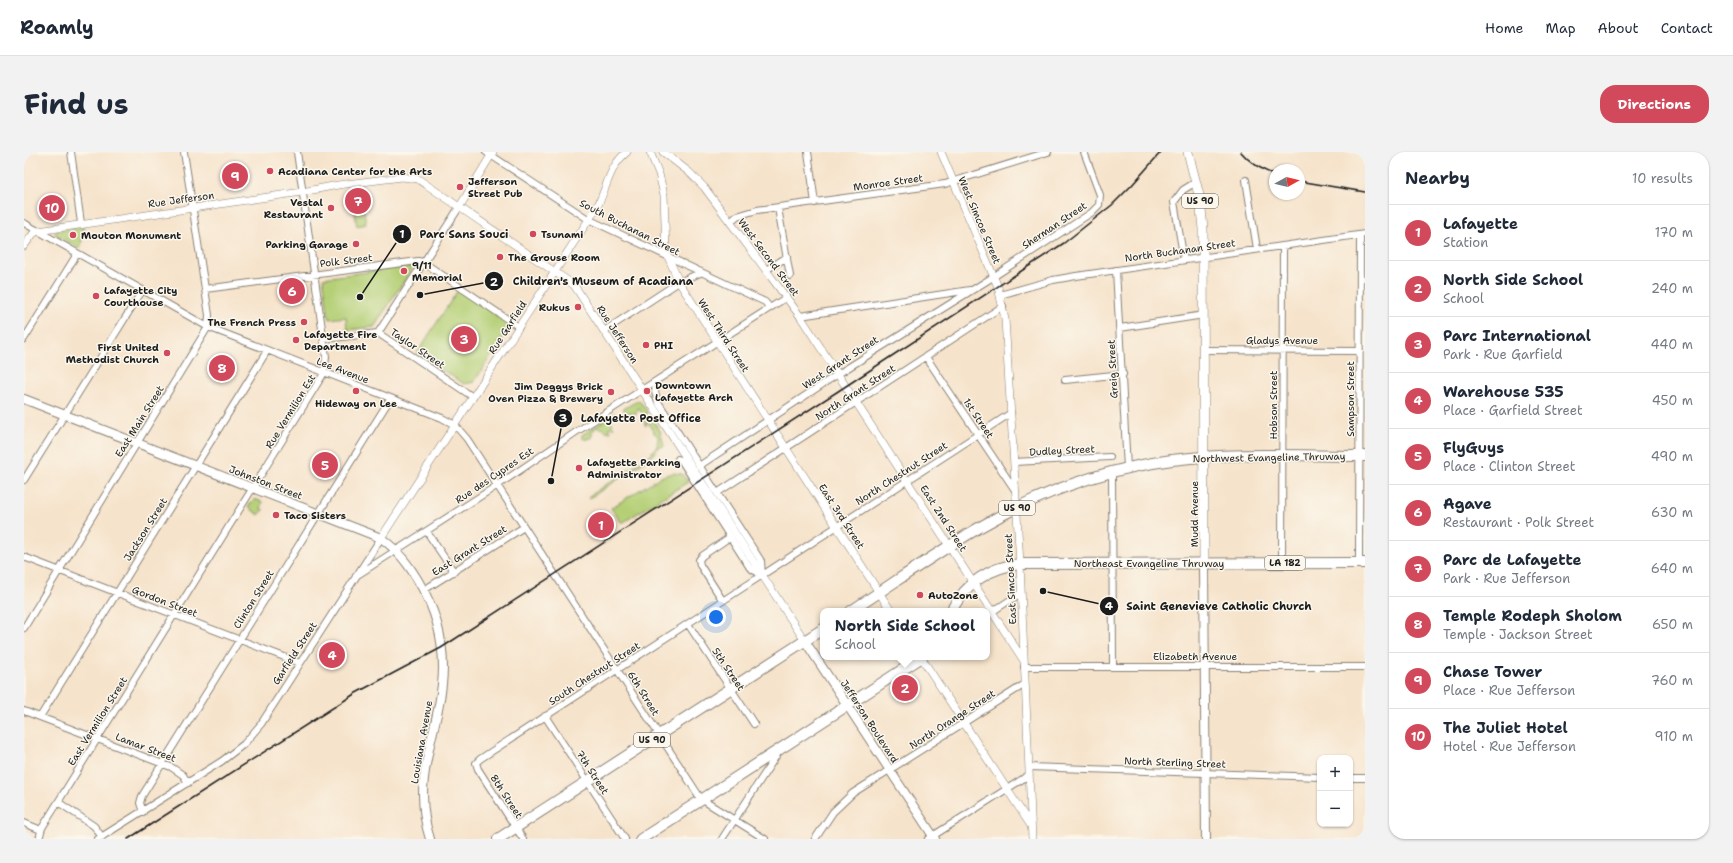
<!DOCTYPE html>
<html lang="en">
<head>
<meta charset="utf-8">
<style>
  body { margin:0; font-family:"Shantell Sans",sans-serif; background:#f2f2f3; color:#1f2937 }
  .controls { position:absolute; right:12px; bottom:12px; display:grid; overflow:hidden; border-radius:8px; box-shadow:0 1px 3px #0004 }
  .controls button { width:36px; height:36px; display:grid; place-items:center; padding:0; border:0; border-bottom:1px solid #e0e1e3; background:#fff; color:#1f2937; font:20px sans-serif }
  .compass { position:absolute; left:1245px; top:12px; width:36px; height:36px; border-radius:50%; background:#fff; box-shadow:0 1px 3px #0004; rotate:82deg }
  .you { position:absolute; left:692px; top:465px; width:14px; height:14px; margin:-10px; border:3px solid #fff; border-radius:50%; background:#1a73e8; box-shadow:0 0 0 6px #1a73e833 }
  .badge { display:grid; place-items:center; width:26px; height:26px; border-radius:50%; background:#d1495b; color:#fff; font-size:13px; font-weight:700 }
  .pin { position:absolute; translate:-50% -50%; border:2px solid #fff; box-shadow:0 1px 4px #0006 }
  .popup { position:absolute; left:796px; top:456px; width:170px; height:52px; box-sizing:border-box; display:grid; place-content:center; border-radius:8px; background:#fff; filter:drop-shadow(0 1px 3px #0005); font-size:13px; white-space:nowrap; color:#747a83 }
  .popup b { font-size:15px; color:#1f2937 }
  .popup::after { content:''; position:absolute; left:50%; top:100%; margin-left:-8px; border:8px solid transparent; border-top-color:#fff }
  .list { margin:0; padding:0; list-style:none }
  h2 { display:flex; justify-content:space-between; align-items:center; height:52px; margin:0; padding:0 16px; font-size:17px }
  h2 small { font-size:13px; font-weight:400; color:#747a83 }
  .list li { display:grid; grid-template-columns:26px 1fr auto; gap:12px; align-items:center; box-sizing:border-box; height:56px; padding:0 16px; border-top:1px solid #e0e1e3 }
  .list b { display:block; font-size:15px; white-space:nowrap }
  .list p { margin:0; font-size:13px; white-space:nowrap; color:#747a83 }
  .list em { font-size:13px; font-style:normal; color:#747a83 }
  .map { position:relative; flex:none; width:1341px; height:687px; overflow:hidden; border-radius:16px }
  header { display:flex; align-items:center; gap:24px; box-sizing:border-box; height:56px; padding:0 20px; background:#fff; border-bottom:1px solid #e0e1e3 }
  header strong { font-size:19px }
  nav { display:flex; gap:22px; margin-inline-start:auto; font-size:14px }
  .intro { display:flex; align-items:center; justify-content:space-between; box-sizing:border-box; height:96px; padding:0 24px }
  h1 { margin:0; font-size:28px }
  .button { padding:10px 18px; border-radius:16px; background:#d1495b; color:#fff; font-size:14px; font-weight:700 }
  main { display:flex; gap:24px; padding:0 24px }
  aside { flex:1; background:#fff; border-radius:16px; box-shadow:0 1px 3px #0004 }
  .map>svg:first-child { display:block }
</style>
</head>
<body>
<header>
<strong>Roamly</strong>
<nav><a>Home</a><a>Map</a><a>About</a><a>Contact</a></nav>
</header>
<div class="intro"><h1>Find us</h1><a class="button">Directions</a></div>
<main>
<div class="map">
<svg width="1341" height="687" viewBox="0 0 1341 687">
  <rect width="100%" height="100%" fill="#fbf7ec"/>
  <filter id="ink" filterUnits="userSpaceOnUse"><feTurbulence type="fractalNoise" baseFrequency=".025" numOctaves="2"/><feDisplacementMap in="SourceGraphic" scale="8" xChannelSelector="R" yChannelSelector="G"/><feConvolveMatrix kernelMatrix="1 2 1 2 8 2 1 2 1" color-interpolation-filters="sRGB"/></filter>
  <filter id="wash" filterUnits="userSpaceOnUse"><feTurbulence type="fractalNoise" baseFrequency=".012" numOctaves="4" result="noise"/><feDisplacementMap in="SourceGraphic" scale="16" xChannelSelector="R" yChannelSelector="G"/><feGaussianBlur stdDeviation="0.9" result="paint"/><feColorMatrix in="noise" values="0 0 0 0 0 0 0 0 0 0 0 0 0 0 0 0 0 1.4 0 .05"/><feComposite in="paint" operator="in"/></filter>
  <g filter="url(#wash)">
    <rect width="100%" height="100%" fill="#f6e3cb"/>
    <path fill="#b4cf75" stroke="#687648" d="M337,38L342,72L333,74L327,39Z
      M61,75L56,97L31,82L32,79Z
      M386,114L388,117L350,175L323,178L322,165L305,167L299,126Z
      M434,138L487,173L450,230L440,232L393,201Z
      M615,248L623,259L621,269L619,270L620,263L616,259V257L614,256L612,262L602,260L599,257Z
      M592,261L587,269L590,276L585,275L587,280L582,279L578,276L573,275L568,280V286H563V288L558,286V283Z
      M627,265L636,279L640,294L634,296L626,306L566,346L565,344L625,304L628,301V299L633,294L634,284L630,281L629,276H627L625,271L623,270L622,274L620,272Z
      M649,321L658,322L664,330L598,371L587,356L636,325Z
      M230,347L239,350L237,357L240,358L235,363L224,355Z"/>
  </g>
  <g filter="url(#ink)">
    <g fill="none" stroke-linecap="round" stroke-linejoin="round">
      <defs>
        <path id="minor" d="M47,0L57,71
          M462,0L564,67L741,150L746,156
          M784,0L791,51
          M1222,28L1233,97
          M754,56L766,124
          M706,70L713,64L733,58L921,32L1024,0
          M0,71L184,175L418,266L431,273L443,287L677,647L741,687
          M1160,108L1150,50L1159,38L1172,30
          M742,118L763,105
          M1092,118L1103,316
          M181,137L394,109L399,110L495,175
          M976,143L1029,128L1052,124L1341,82
          M776,164L946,138
          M1096,176L1180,163
          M580,179L655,130L676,121
          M354,181L436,54
          M0,187L53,102
          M300,187L354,181L449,245
          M1180,198L1336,199
          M902,205L991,338
          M1041,228L1099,222
          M632,230L631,240L634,250L737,409L738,423
          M654,307L657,308L726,416L738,423
          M990,310L1086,305
          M675,314L814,222L969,125L1067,61L1075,53L1076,43L1060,0
          M1088,320L1089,514
          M0,328L118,139
          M693,341L979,154
          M403,380L430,420
          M0,405L276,511
          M1258,411L1259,94
          M1335,411L1336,83
          M332,424L474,333L552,280L763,145
          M400,438L500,375
          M699,449L676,413L675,408L678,404L706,385
          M963,463L997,441
          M664,472L730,572
          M0,476L184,175L185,163L160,0
          M1000,515H1341
          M0,559L147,615L159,623L164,631
          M521,564L601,687
          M16,565L243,199
          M1005,615L1296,625
          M1326,626H1341
          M34,650L70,674L78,685
          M119,660L116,651L118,644L366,247
          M0,671L17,678
          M15,687L18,676L300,221L302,205L273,0
          M74,687L198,609L220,592L237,572L357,386
          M499,687L454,617L452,611L456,607C634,493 809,375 987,261
          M698,687L754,601
          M791,687L809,660L829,641L1001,532
          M904,687L1005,623"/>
        <path id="tertiary" d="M626,0L635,22L640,43L642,100L655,130L867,459
          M639,0L665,20L680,35L776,164L1000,509
          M917,0L974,135L981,167L996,412L1008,687
          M436,54L469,0
          M0,94L9,82L14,79L278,40L314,33L378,25L394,27L550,133L781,489
          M357,386L573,55C583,36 585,14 603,0
          M897,505L1007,674"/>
        <path id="secondary" d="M0,247L357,386C374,398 386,414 396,432C411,457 419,487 419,516C418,578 385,622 406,687
          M1180,412L1182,687
          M781,489L911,687"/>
        <path id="primary" d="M1164,0L1176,47L1179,77L1180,412"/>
        <path id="trunk" d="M827,459C870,431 913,400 958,374C1017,340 1081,317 1148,308C1209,300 1279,304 1341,304
          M927,459C942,432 964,415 996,412L1341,411
          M474,687L799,477
          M617,687L898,505"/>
      </defs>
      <use href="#minor" stroke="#898074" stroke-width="8"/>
      <use href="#tertiary" stroke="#898074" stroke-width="8"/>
      <use href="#secondary" stroke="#898074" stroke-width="10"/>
      <use href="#primary" stroke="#898074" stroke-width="10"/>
      <use href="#trunk" stroke="#898074" stroke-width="12"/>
      <use href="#minor" stroke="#fff" stroke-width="6"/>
      <use href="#tertiary" stroke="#fff" stroke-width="7"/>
      <use href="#secondary" stroke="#fff" stroke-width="8"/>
      <use href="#primary" stroke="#fff" stroke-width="9"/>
      <use href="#trunk" stroke="#fff" stroke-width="10"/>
      <path stroke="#1c1c1c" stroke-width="1.5" d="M1217,0C1226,11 1238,18 1251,23
        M1275,29L1341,40
        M104,687L332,541L417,496L822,234L1040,91L1088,53L1108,33L1137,0"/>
    </g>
  </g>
  <g fill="#d1495b" stroke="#fbf7ec" stroke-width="1.5">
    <circle cx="246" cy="19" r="4"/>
    <circle cx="436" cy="35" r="4"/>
    <circle cx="307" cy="56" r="4"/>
    <circle cx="509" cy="82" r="4"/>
    <circle cx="49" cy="83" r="4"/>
    <circle cx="332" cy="92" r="4"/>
    <circle cx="476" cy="105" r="4"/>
    <circle cx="380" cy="119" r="4"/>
    <circle cx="72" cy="144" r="4"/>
    <circle cx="554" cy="155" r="4"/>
    <circle cx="280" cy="170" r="4"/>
    <circle cx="272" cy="188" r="4"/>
    <circle cx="622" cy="193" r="4"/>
    <circle cx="143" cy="201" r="4"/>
    <circle cx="332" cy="239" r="4"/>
    <circle cx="623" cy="239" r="4"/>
    <circle cx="587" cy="240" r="4"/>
    <circle cx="555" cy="316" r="4"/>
    <circle cx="252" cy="363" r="4"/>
    <circle cx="896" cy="443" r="4"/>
  </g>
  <g text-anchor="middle" stroke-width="3" stroke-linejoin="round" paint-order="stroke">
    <g fill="#fbf7ec" stroke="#5f5e5a" stroke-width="1">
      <rect x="1158" y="42" width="36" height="14" rx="3"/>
      <rect x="975" y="349" width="36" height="14" rx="3"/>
      <rect x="1241" y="404" width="40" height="14" rx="3"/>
      <rect x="610" y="581" width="36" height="14" rx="3"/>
    </g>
    <g font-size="9" font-weight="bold" fill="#1c1c1c">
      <text x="1176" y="52">US 90</text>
      <text x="993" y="359">US 90</text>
      <text x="1261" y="414">LA 182</text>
      <text x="628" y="591">US 90</text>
    </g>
    <g font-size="10" font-weight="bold" fill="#1c1c1c" stroke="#fbf7ec" text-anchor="start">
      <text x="254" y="23">Acadiana Center for the Arts</text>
      <text x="444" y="33">Jefferson<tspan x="444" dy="12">Street Pub</tspan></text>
      <text x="299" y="54" text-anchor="end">Vestal<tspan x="299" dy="12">Restaurant</tspan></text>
      <text x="517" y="86">Tsunami</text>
      <text x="57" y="87">Mouton Monument</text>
      <text x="324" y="96" text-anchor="end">Parking Garage</text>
      <text x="484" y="109">The Grouse Room</text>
      <text x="388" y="117">9/11<tspan x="388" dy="12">Memorial</tspan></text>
      <text x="80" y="142">Lafayette City<tspan x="80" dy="12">Courthouse</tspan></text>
      <text x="546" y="159" text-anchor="end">Rukus</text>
      <text x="272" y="174" text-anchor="end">The French Press</text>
      <text x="280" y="186">Lafayette Fire<tspan x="280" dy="12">Department</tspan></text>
      <text x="630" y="197">PHI</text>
      <text x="135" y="199" text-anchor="end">First United<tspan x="135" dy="12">Methodist Church</tspan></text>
      <text x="631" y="237">Downtown<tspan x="631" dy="12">Lafayette Arch</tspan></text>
      <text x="579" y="238" text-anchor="end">Jim Deggys Brick<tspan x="579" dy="12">Oven Pizza &amp; Brewery</tspan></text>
      <text x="332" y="255" text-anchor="middle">Hideway on Lee</text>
      <text x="563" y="314">Lafayette Parking<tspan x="563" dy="12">Administrator</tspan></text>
      <text x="260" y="367">Taco Sisters</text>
      <text x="904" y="447">AutoZone</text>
    </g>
    <g font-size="10" fill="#1c1c1c" stroke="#fbf7ec">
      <text transform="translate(864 30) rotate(-8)" y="4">Monroe Street</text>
      <text transform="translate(157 47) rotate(-8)" y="4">Rue Jefferson</text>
      <text transform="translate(956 68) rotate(67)" y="4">West Simcoe Street</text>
      <text transform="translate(1030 73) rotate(-34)" y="4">Sherman Street</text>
      <text transform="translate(606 75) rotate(27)" y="4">South Buchanan Street</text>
      <text transform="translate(1156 98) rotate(-8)" y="4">North Buchanan Street</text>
      <text transform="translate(745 105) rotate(53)" y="4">West Second Street</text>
      <text transform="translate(322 108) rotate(-7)" y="4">Polk Street</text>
      <text transform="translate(483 175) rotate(-57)" y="4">Rue Garfield</text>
      <text transform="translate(594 182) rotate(57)" y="4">Rue Jefferson</text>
      <text transform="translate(700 183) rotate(57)" y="4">West Third Street</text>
      <text x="1258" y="192">Gladys Avenue</text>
      <text transform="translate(394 196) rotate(34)" y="4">Taylor Street</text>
      <text transform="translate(816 210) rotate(-33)" y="4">West Grant Street</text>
      <text transform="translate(1088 217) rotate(-93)" y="4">Greig Street</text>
      <text transform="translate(319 218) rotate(21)" y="4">Lee Avenue</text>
      <text transform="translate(831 240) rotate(-33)" y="4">North Grant Street</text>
      <text transform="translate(1326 247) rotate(-90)" y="4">Sampson Street</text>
      <text transform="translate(1249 253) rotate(-90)" y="4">Hobson Street</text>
      <text transform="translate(266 259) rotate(-58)" y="4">Rue Vermilion Est</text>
      <text transform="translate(955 266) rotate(56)" y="4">1st Street</text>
      <text transform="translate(115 269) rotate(-58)" y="4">East Main Street</text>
      <text transform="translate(1038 298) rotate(-3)" y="4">Dudley Street</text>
      <text transform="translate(1245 305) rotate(-1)" y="4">Northwest Evangeline Thruway</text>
      <text transform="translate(877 321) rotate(-33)" y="4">North Chestnut Street</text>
      <text transform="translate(470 323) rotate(-34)" y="4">Rue des Cypres Est</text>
      <text transform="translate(242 330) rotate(21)" y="4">Johnston Street</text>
      <text transform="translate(1170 362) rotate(-90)" y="4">Mudd Avenue</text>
      <text transform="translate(818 364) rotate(57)" y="4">East 3rd Street</text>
      <text transform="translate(920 366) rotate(57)" y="4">East 2nd Street</text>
      <text transform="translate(121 377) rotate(-58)" y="4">Jackson Street</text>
      <text transform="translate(445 398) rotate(-32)" y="4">East Grant Street</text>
      <text x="1125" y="415">Northeast Evangeline Thruway</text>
      <text transform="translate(986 427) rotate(-93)" y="4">East Simcoe Street</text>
      <text transform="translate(229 447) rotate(-58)" y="4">Clinton Street</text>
      <text transform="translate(141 449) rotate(21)" y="4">Gordon Street</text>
      <text transform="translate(270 501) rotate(-57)" y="4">Garfield Street</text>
      <text x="1171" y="508">Elizabeth Avenue</text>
      <text transform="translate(705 517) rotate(56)" y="4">5th Street</text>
      <text transform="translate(570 521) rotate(-33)" y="4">South Chestnut Street</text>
      <text transform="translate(620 541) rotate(58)" y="4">6th Street</text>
      <text transform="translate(928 567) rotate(-33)" y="4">North Orange Street</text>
      <text transform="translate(73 569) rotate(-58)" y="4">East Vermilion Street</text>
      <text transform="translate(846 569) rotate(57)" y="4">Jefferson Boulevard</text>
      <text transform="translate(397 590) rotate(-80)" y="4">Louisiana Avenue</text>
      <text transform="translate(122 595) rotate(21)" y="4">Lamar Street</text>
      <text transform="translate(1151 610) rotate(2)" y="4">North Sterling Street</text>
      <text transform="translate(569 620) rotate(57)" y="4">7th Street</text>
      <text transform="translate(483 644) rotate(57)" y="4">8th Street</text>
    </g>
  </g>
  <path fill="none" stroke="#1c1c1c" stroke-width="1.5" d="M336 145L378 82M396 143L470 129M527 329L539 266M1019 439L1085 454"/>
  <g fill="#1c1c1c" stroke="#fbf7ec" stroke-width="1.5">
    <circle cx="336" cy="145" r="4"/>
    <circle cx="396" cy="143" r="4"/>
    <circle cx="527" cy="329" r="4"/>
    <circle cx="1019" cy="439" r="4"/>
    <circle cx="378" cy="82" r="10"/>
    <circle cx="470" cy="129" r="10"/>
    <circle cx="539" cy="266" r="10"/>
    <circle cx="1085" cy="454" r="10"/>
  </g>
  <g font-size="12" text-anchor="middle" font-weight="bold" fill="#fff">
    <text x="378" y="86">1</text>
    <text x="470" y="134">2</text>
    <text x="539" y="270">3</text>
    <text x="1085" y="458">4</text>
  </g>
  <g font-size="11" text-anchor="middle" font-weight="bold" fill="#1c1c1c" stroke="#fbf7ec" stroke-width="3" stroke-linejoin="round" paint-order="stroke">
    <text x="440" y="86">Parc Sans Souci</text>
    <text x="579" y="133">Children's Museum of Acadiana</text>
    <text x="617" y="270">Lafayette Post Office</text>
    <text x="1195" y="458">Saint Genevieve Catholic Church</text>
  </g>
</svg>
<div class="controls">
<button>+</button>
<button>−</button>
</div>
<svg class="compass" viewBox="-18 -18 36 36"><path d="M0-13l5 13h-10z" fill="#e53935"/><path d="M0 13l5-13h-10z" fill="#747a83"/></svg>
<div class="you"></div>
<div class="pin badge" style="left:577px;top:373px">1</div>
<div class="pin badge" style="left:881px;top:536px">2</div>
<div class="popup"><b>North Side School</b>School</div>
<div class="pin badge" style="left:440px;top:187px">3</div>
<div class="pin badge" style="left:308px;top:503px">4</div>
<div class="pin badge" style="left:301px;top:313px">5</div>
<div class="pin badge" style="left:268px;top:139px">6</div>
<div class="pin badge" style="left:334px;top:49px">7</div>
<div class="pin badge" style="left:198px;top:216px">8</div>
<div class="pin badge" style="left:211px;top:24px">9</div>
<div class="pin badge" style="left:28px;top:56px">10</div>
</div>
<aside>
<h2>Nearby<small>10 results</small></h2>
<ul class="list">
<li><span class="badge">1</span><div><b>Lafayette</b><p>Station</p></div><em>170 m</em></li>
<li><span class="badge">2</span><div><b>North Side School</b><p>School</p></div><em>240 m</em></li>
<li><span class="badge">3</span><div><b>Parc International</b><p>Park · Rue Garfield</p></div><em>440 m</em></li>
<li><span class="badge">4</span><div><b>Warehouse 535</b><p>Place · Garfield Street</p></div><em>450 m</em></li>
<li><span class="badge">5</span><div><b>FlyGuys</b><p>Place · Clinton Street</p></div><em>490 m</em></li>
<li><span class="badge">6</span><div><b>Agave</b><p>Restaurant · Polk Street</p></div><em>630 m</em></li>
<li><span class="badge">7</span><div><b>Parc de Lafayette</b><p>Park · Rue Jefferson</p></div><em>640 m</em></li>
<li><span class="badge">8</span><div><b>Temple Rodeph Sholom</b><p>Temple · Jackson Street</p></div><em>650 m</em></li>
<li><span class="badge">9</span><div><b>Chase Tower</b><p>Place · Rue Jefferson</p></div><em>760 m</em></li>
<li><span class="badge">10</span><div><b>The Juliet Hotel</b><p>Hotel · Rue Jefferson</p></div><em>910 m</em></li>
</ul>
</aside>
</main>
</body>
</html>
